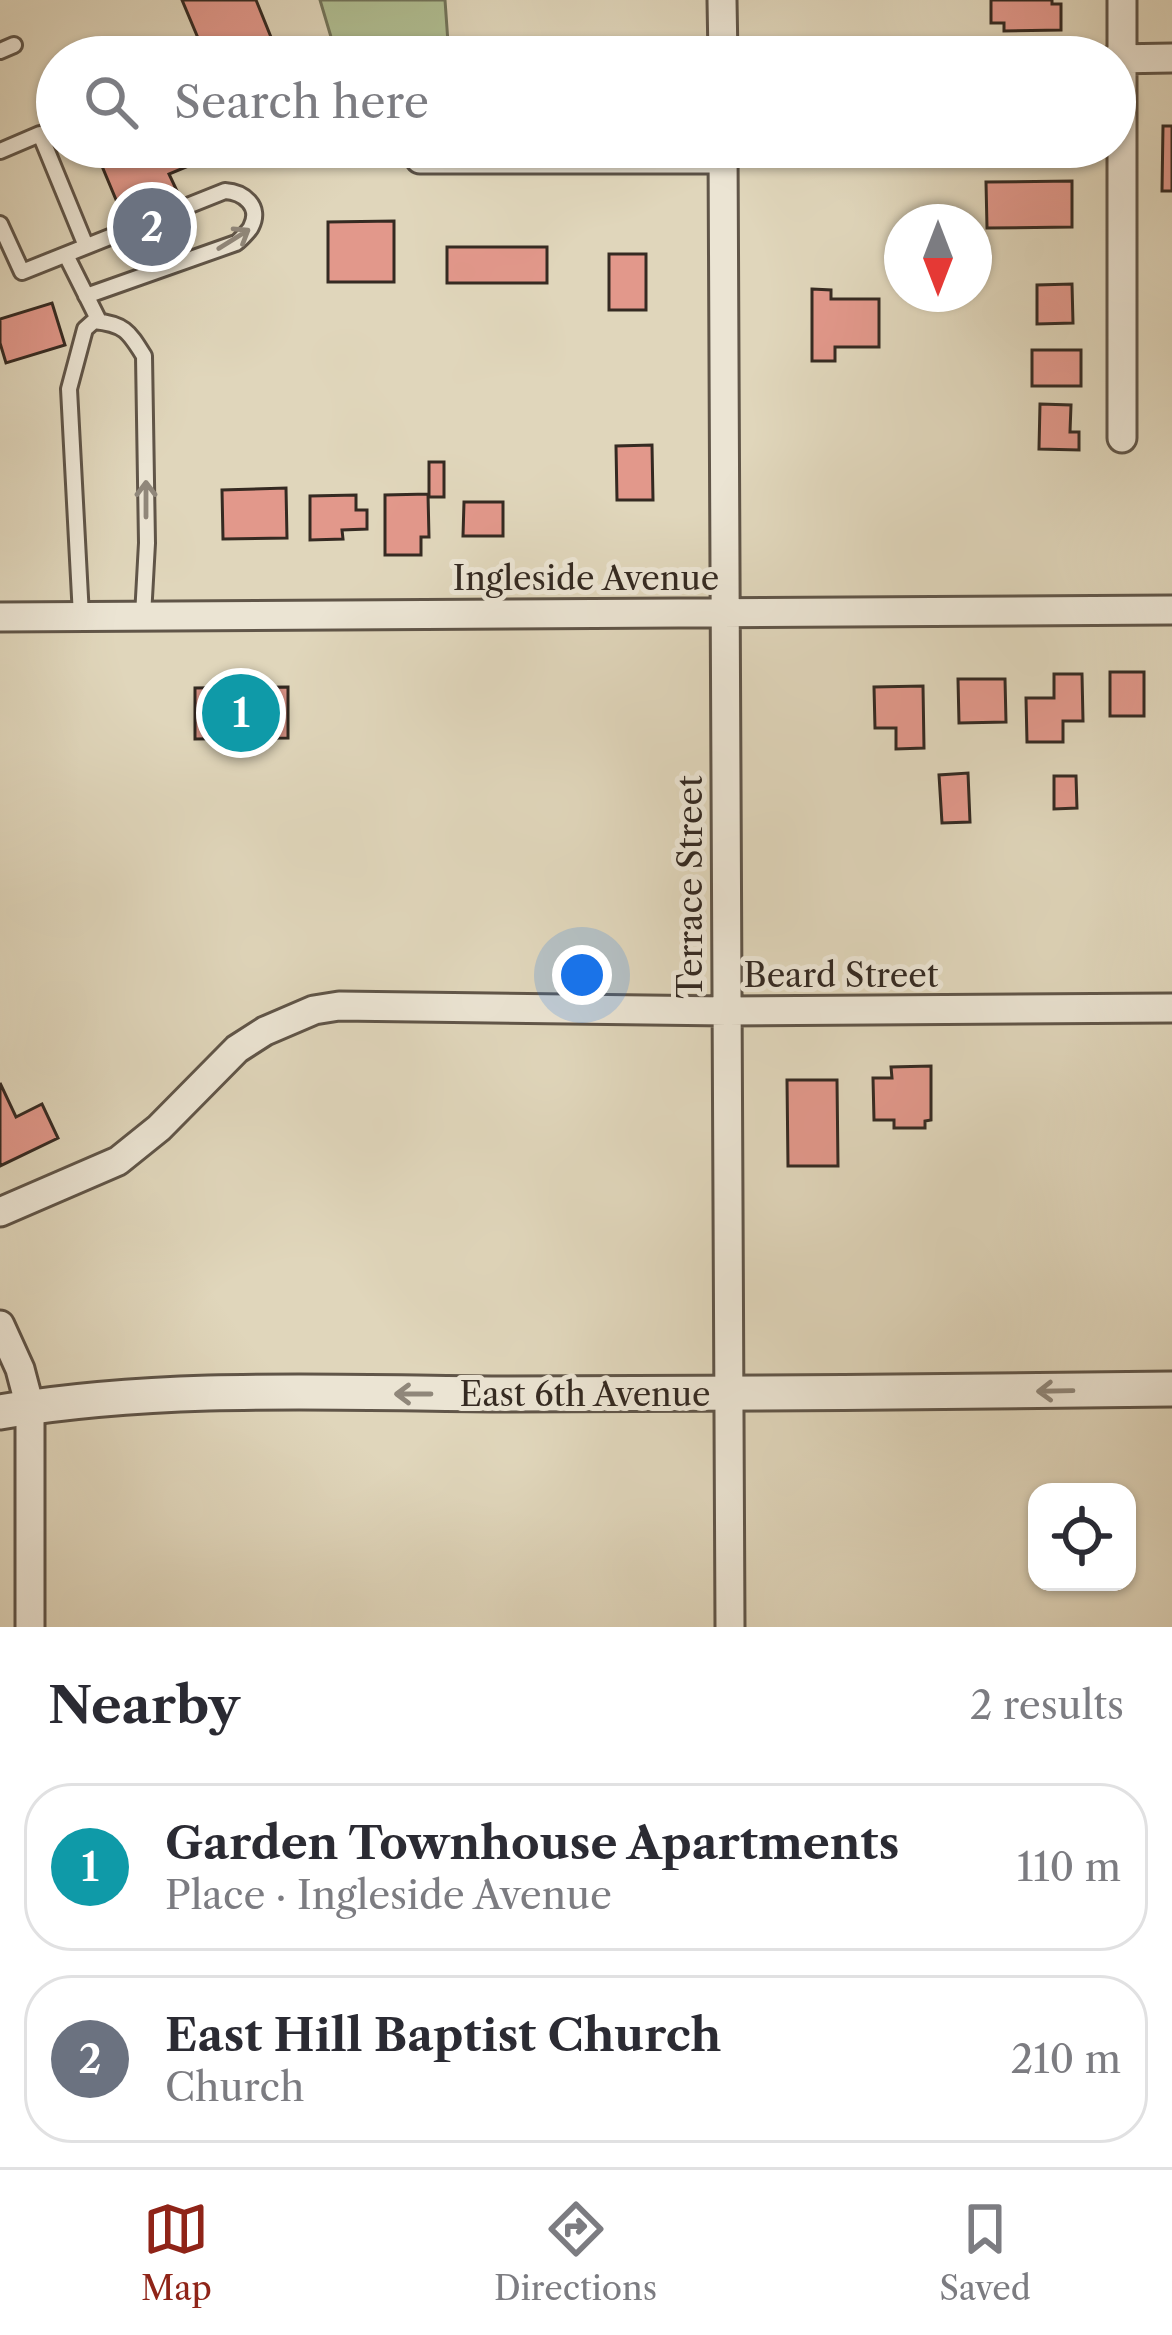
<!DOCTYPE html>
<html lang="en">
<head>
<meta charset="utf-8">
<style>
  body { margin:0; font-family:"Libre Caslon Text",serif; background:#f2f2f3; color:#2b2b33 }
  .controls { position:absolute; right:36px; bottom:36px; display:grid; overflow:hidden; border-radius:24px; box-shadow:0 3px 9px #0004 }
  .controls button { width:108px; height:108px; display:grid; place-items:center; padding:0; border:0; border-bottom:3px solid #e1e1e2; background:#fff; color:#2b2b33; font:60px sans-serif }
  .compass { position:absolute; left:884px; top:204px; width:108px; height:108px; border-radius:50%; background:#fff; box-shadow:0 3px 9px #0004; rotate:180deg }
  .you { position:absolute; left:582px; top:975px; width:42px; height:42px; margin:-30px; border:9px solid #fff; border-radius:50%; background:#1a73e8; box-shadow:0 0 0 18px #1a73e833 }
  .badge { display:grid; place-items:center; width:78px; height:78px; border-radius:50%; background:#8f2418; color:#fff; font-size:39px; font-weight:700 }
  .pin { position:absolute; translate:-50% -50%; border:6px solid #fff; box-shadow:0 3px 12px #0006 }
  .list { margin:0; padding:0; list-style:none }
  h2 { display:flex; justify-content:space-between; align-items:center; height:156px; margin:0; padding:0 48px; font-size:51px }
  h2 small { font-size:39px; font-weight:400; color:#7c7c81 }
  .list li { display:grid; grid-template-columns:78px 1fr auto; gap:36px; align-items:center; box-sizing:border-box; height:168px; margin:0 24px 24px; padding:0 24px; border:3px solid #e1e1e2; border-radius:48px }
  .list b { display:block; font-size:45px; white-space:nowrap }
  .list p { margin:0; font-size:39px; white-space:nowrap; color:#7c7c81 }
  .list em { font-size:39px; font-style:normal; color:#7c7c81 }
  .icon { flex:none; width:66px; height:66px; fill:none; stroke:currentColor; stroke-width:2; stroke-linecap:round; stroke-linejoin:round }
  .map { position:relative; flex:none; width:1172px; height:1627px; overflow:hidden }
  .search { position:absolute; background:#fff; box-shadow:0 3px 9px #0004; left:36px; right:36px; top:36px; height:132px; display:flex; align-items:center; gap:30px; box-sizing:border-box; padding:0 42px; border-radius:66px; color:#7c7c81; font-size:45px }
  .sheet { height:540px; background:#fff }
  nav { display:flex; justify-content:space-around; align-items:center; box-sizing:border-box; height:168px; border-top:3px solid #e1e1e2; background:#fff; font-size:33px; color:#7c7c81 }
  nav a { display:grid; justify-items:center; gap:6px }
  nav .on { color:#8f2418 }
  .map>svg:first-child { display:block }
</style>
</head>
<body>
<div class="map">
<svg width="1172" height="1627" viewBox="0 0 1172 1627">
  <rect width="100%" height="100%" fill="#e0d6bb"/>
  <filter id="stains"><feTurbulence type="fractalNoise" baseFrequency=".00167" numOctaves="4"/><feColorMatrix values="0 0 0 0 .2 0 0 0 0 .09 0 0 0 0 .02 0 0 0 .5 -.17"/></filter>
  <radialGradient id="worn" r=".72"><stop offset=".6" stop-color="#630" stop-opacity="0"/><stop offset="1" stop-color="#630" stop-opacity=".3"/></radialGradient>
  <path fill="#b0be92" stroke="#72745a" stroke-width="3" d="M320,0H445L449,57H337Z"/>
  <path fill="#e2988b" stroke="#352a22" stroke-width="3" d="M182,0H256L279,57H206Z
    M991,0H1052V4H1061V30L1004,31V23H991Z
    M110,40L117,57H71Z
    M1163,126H1172V191H1162Z
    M94,147H161L162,150L168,147H234L169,174L177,191L122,214Z
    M1022,147H1089V150H1077V162H1014V150H1022Z
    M1072,181V227L987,228L986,182Z
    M394,221V282H328V222Z
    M447,247H547V283H447Z
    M609,254H646V310H609Z
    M1072,284L1073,323L1037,324V285Z
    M812,289L831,290V299H879V347H835V361H812Z
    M52,303L65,345L6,363L0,343V319Z
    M1032,350H1081V386H1032Z
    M1040,404L1071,405L1070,432H1079V450L1039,449Z
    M652,445L653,500H617L616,446Z
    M429,462H444V497H429Z
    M286,488L287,538L223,539L222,490Z
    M428,494L429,537H421V555H385V495Z
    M356,495V510H367V529L342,530L343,539L310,540V496Z
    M464,502H503V536H463Z
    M1110,672H1144V716H1110Z
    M1054,674H1082L1083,721H1063V742H1027L1026,698H1054Z
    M958,679H1005L1006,722L959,723Z
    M923,686L924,748L896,749V728H875L874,687Z
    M288,687V738L195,739V688Z
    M968,773L970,822L942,823L939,775Z
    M1054,776H1076L1077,808L1054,809Z
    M931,1066V1120L925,1121V1128H894V1120H874L873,1078H892L891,1067Z
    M787,1080H837L838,1166H788Z
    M0,1083L16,1117L42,1104L58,1138L0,1166Z"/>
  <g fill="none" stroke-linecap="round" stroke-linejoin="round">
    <defs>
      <path id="service" d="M0,51L14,45
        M0,151L40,134L86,246
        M0,224L22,272L225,191C243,192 262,206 251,227C250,230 238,242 236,243L86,296
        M66,255L99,321
        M81,616L69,389L85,329L94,321C125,324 129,332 144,356L147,543L143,616"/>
      <path id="minor" d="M722,0L723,57
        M1122,0V438
        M1115,59L1172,58
        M723,147L730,1627
        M420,159H723
        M0,617L1172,610
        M0,1212L118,1161L159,1128L237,1049L265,1031L314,1010L339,1006L727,1011L1172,1008
        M0,1325L20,1369L30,1407V1627"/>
      <path id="tertiary" d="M0,1412C168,1384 339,1393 508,1394C729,1394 951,1392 1172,1389"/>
    </defs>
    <use href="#service" stroke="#605548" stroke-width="20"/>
    <use href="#minor" stroke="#605548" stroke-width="33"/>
    <use href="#tertiary" stroke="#605548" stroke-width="39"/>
    <use href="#service" stroke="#ebe4d3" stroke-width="14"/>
    <use href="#minor" stroke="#ebe4d3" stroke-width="27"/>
    <use href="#tertiary" stroke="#ebe4d3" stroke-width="33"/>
  </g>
  <defs><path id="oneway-shaft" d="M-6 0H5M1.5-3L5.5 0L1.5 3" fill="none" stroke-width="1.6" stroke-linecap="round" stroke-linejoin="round" transform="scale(3)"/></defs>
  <g stroke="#90877a">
    <use href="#oneway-shaft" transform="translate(234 239) rotate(-32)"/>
    <use href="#oneway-shaft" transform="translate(146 499) rotate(-90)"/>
    <use href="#oneway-shaft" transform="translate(1055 1391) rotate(179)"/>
    <use href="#oneway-shaft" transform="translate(413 1394) rotate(-180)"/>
  </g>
  <g text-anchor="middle" stroke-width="10" stroke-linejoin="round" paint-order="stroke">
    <g font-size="33" fill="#352a22" stroke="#ebe4d3">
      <text x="586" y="590">Ingleside Avenue</text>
      <text transform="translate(690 887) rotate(-90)" y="12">Terrace Street</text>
      <text x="841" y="987">Beard Street</text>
      <text x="585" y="1406">East 6th Avenue</text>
    </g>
  </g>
  <rect width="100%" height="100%" filter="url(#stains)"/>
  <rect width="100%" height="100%" fill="url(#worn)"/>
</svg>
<div class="controls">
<button><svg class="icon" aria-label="locate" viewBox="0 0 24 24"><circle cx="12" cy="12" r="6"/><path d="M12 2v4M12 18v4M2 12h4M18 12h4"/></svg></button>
</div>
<svg class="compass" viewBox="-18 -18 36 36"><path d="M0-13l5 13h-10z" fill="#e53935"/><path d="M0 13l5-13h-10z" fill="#7c7c81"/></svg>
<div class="you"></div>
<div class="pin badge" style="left:241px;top:713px;background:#0f9aa8">1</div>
<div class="pin badge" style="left:152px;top:227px;background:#6b7280">2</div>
<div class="search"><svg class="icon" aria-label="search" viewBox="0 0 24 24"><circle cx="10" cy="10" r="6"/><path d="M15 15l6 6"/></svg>Search here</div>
</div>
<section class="sheet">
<h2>Nearby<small>2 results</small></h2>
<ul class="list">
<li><span class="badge" style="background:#0f9aa8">1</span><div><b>Garden Townhouse Apartments</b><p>Place · Ingleside Avenue</p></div><em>110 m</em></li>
<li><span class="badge" style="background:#6b7280">2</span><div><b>East Hill Baptist Church</b><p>Church</p></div><em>210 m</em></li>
</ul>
</section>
<nav>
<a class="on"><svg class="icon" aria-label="map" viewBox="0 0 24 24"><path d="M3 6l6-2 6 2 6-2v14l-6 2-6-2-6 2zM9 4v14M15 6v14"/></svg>Map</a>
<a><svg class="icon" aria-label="directions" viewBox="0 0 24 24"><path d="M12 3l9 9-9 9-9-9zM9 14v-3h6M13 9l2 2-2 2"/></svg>Directions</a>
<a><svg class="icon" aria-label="saved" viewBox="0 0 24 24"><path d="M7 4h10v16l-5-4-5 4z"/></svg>Saved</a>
</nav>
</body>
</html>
